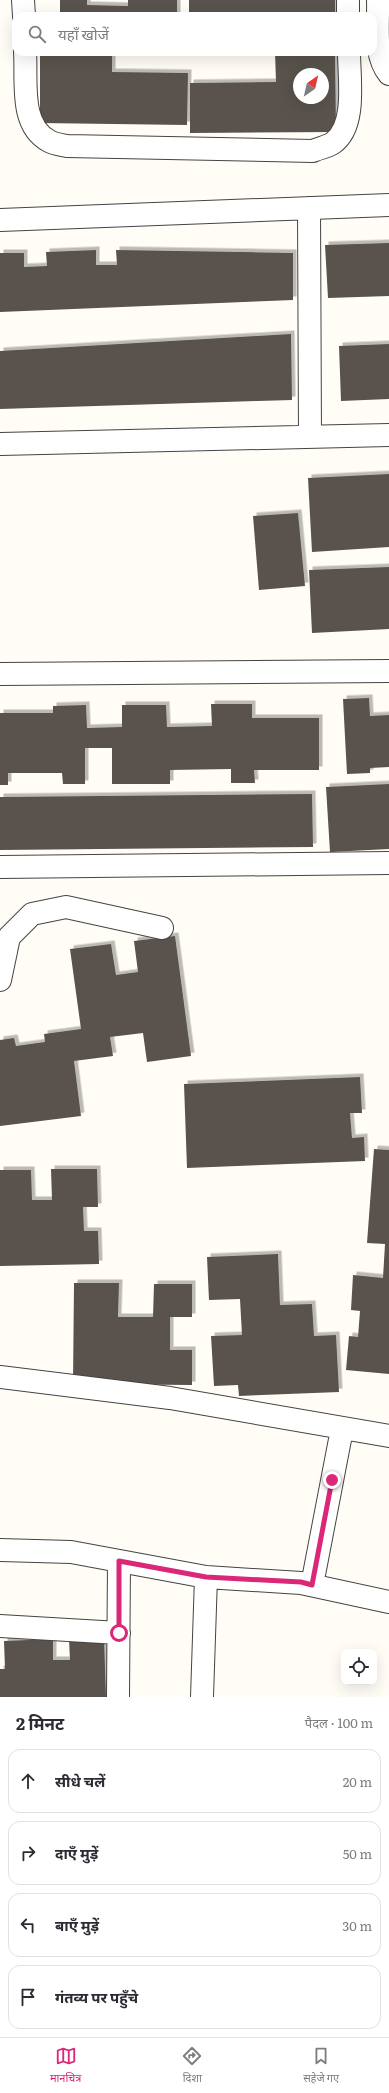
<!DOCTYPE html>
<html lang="hi">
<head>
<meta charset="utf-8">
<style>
  body { margin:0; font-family:Literata,"Noto Sans Devanagari",serif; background:#f7f7f7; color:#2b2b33 }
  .controls { position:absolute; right:12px; bottom:12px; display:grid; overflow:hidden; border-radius:8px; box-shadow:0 4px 16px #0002 }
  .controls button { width:36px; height:36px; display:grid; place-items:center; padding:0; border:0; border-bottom:1px solid #e1e1e2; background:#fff; color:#2b2b33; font:20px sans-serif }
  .compass { position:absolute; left:293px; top:68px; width:36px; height:36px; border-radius:50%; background:#fff; box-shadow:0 4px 16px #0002; rotate:34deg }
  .stop { position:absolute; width:12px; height:12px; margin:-9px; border:3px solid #db2777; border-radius:50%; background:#fff }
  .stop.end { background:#db2777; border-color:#fff; box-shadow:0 1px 4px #0008 }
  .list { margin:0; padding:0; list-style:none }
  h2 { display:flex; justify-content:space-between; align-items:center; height:52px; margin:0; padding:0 16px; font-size:17px }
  h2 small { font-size:13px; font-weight:400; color:#7c7c81 }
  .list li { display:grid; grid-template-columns:26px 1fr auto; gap:12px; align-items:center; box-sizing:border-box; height:64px; margin:0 8px 8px; padding:0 8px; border:1px solid #e1e1e2; border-radius:12px }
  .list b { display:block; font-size:15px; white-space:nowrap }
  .list em { font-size:13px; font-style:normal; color:#7c7c81 }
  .icon { flex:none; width:22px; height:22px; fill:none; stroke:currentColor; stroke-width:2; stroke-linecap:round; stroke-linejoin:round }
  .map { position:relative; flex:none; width:389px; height:1697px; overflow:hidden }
  .search { position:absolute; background:#fff; box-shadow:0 4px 16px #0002; left:12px; right:12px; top:12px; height:44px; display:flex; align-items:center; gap:10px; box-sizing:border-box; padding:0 14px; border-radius:12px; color:#7c7c81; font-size:15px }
  .sheet { height:340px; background:#fff }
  nav { display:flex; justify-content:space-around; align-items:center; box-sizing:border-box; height:56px; border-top:1px solid #e1e1e2; background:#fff; font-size:11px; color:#7c7c81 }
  nav a { display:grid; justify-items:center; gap:2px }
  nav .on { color:#db2777 }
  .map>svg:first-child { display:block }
</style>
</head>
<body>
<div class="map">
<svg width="389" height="1697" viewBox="0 0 389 1697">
  <defs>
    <filter id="shadow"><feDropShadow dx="3.5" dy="-3.5" stdDeviation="0" flood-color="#0004"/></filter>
  </defs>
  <rect width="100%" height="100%" fill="#fffdf5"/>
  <path fill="#5a524d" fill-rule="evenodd" filter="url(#shadow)" d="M60,0H87V5L128,6V0H177V16H60Z
    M189,0H335V16L189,14Z
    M40,52H112V72L188,73L187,125L40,123Z
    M275,52H335L336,132L190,133V83L276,82ZM299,74H323V98H299Z
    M389,243V296L328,298L325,245Z
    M96,250V265H117L116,250L293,253V300L0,312V253H24V267L47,266L46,252Z
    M291,334L292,400L0,409V351Z
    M389,344V399L341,401L339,346Z
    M389,474V547L312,552L308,478Z
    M298,513L305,586L259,590L253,516Z
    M389,567V629L312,633L309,570Z
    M369,698L370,716L389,715V767L370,768V773L347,774L343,699Z
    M211,704H252V718H319V770H254L255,783H231V769L170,770V784H112V748H85V784H63L62,773H8V785H0V713H53V706L86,705L87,728L122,727V705H166L167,727L212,726Z
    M389,784V849L330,852L326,787Z
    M312,794L313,847L0,850V797Z
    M175,936L191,1056L147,1062L143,1033L110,1037L113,1056L74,1061L81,1116L0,1126V1040L14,1038L16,1046L45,1042L44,1034L81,1029L70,949L111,944L116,975L138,972L134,941Z
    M360,1077L362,1113H350L352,1138L364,1137L365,1161L187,1168L184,1084Z
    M374,1149L389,1150V1374L346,1370L349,1336L358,1337L360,1311L351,1310L353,1275L383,1278L385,1244L367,1243Z
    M51,1169H97L98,1207H83L84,1231H98L99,1264L0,1266V1170H31L32,1200H52Z
    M278,1254L280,1305L312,1304L314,1336L336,1335L339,1392L239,1396L238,1385L214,1386L211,1336L242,1335L240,1299L209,1300L207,1257Z
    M74,1283H119L118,1317H153L154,1284H192V1317H170V1350H192V1385L73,1384Z
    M104,1638L106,1697H0V1669H5L4,1641L53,1639V1660H70L69,1639Z"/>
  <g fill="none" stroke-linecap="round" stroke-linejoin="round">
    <defs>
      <path id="minor" d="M23,0L24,16
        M348,0V16
        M378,0C379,24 373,54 389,74
        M25,52C27,81 19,125 49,141C54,144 62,145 67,146L313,151C319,148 327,147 333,143C357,126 349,78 349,52
        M309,208L310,437
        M0,220L389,205
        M0,444L389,435
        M0,674L389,671
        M0,867L389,863
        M0,980L9,937L32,914L66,907L162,928
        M0,1377L170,1398L389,1436
        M0,1550L71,1552L206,1577L301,1583L389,1602
        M312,1585L342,1429
        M0,1626L119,1633
        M118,1697L119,1561
        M202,1697L206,1577"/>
    </defs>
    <use href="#minor" stroke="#444" stroke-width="24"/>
    <use href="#minor" stroke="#fff" stroke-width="22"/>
  </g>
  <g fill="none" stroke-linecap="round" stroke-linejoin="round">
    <path stroke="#db2777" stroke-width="5" d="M119,1633V1561L206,1577L301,1582L312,1585L332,1480"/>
  </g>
</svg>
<div class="controls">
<button><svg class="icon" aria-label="locate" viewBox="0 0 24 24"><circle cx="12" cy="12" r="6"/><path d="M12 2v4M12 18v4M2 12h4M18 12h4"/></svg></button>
</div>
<svg class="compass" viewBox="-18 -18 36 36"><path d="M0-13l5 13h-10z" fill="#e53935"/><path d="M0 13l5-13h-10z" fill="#7c7c81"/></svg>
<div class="stop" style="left:119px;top:1633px"></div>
<div class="stop end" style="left:332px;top:1480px"></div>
<div class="search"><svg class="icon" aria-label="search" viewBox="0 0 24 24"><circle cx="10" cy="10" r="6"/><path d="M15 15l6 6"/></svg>यहाँ खोजें</div>
</div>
<section class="sheet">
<h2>2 मिनट<small>पैदल · 100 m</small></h2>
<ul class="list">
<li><svg class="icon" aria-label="ahead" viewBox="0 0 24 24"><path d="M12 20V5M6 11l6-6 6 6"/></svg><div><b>सीधे चलें</b></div><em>20 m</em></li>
<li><svg class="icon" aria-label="right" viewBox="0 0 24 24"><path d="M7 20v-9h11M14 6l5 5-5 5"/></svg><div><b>दाएँ मुड़ें</b></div><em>50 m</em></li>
<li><svg class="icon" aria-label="left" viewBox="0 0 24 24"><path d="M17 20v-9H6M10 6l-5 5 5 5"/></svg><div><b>बाएँ मुड़ें</b></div><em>30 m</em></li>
<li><svg class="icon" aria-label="arrive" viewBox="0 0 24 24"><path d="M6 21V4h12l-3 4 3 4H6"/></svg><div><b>गंतव्य पर पहुँचे</b></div></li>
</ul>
</section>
<nav>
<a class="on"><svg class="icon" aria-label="map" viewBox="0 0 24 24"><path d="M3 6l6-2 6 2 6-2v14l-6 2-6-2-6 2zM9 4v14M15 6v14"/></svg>मानचित्र</a>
<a><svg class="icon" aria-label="directions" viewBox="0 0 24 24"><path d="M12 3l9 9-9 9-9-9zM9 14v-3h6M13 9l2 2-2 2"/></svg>दिशा</a>
<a><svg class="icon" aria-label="saved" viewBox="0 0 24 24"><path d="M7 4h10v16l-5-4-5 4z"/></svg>सहेजे गए</a>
</nav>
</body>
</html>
